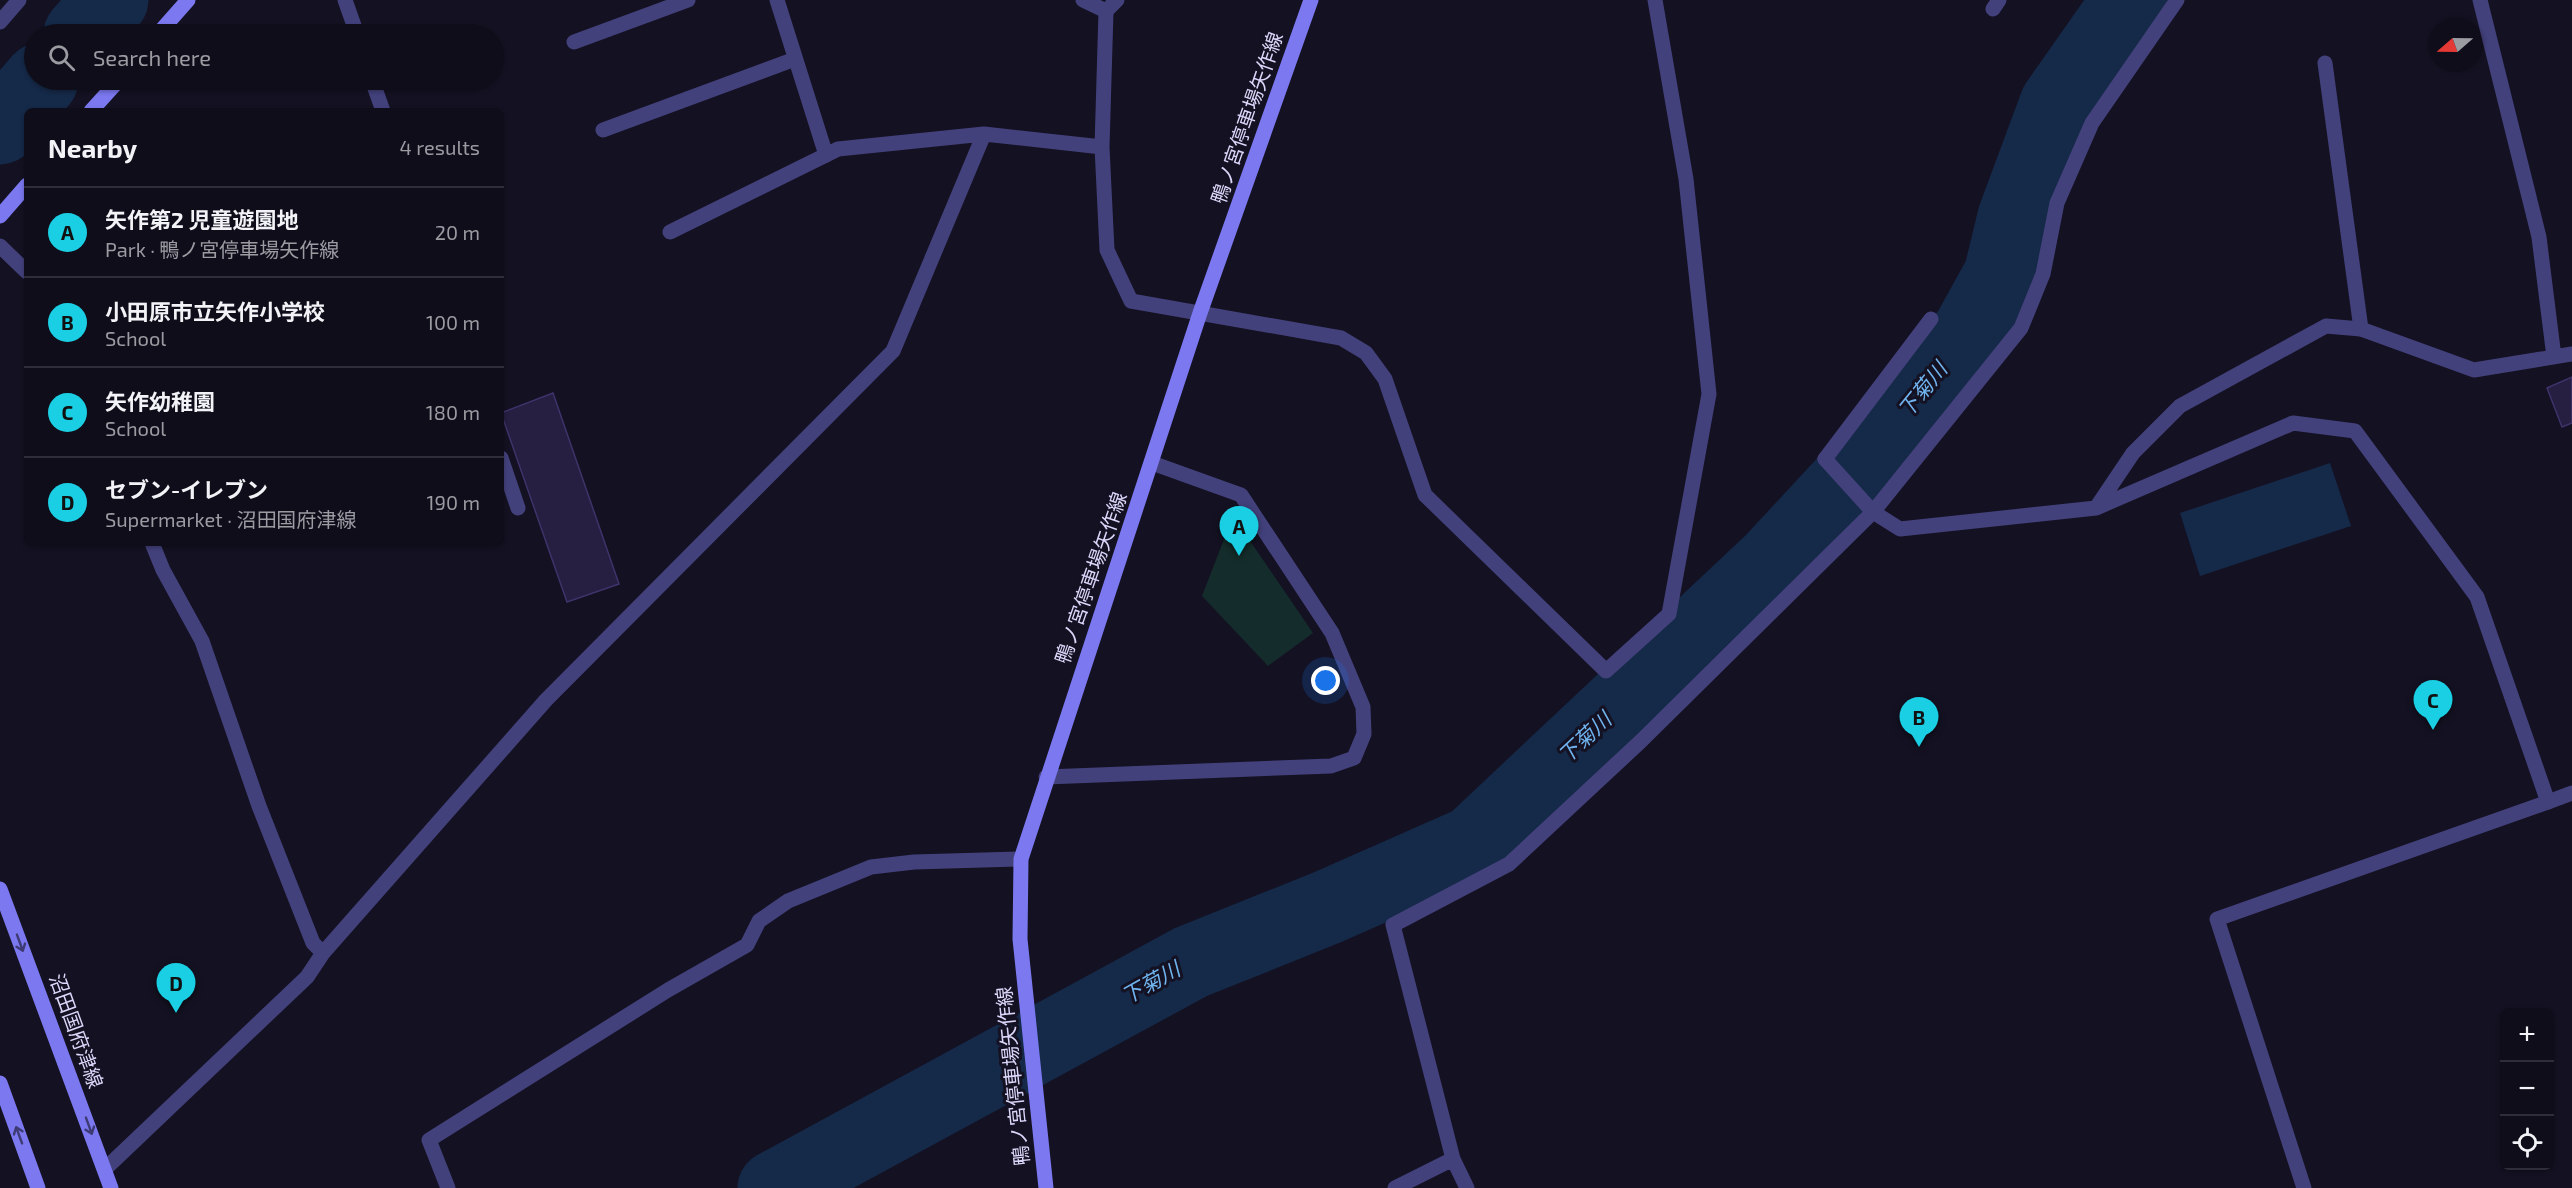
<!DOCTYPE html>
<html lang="en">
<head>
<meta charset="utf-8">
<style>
  body { margin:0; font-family:"Exo 2","Noto Sans JP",sans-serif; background:#1d1b27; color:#f1f3f6 }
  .controls { position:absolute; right:18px; bottom:18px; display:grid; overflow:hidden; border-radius:9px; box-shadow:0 2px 4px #0004 }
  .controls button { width:54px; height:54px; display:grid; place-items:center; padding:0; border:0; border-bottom:2px solid #2f2d39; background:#0f0d1a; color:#f1f3f6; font:30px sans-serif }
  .compass { position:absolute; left:2428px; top:18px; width:54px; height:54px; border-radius:50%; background:#0f0d1a; box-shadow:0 2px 4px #0004; rotate:250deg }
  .you { position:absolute; left:1326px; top:681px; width:21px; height:21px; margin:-15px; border:4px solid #fff; border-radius:50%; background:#1a73e8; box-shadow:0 0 0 9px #1a73e833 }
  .badge { display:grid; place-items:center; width:39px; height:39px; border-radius:50%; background:#1acfe4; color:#111; font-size:20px; font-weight:700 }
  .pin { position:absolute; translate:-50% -50px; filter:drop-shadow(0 2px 3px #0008) }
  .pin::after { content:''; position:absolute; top:32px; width:21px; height:18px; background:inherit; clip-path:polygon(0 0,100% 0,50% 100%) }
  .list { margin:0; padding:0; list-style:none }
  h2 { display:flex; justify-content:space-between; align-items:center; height:78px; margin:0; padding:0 24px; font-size:26px }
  h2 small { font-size:20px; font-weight:400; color:#9b9ca2 }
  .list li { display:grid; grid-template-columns:39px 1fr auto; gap:18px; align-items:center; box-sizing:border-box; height:90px; padding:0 24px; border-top:2px solid #2f2d39 }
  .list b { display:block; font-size:22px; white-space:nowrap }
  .list p { margin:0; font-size:20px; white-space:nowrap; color:#9b9ca2 }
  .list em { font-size:20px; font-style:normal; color:#9b9ca2 }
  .icon { flex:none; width:33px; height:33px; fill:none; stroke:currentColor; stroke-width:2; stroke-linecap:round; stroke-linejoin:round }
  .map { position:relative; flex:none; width:2572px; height:1188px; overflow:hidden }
  .search { position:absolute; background:#0f0d1a; box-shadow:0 2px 4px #0004; left:24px; top:24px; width:480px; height:66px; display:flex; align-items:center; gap:15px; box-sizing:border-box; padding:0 21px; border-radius:33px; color:#9b9ca2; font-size:22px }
  .panel { position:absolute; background:#0f0d1a; box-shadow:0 2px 4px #0004; left:24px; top:108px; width:480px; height:438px; border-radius:9px }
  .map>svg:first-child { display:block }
</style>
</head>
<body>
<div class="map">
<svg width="2572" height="1188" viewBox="0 0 2572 1188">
  <rect width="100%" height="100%" fill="#141122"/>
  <path fill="#142c2b" d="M1233,516L1313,633L1268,666L1202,596Z"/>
  <path fill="#152948" d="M2330,463L2351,526L2200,576L2180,513Z"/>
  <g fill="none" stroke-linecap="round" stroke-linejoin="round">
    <path stroke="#152948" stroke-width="75" d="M81,34L111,0
      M0,127L41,80
      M775,1188L1191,962L1328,907L1473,843L1773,561L1873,453L1970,331L2001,275L2015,217L2057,104L2130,0"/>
  </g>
  <path fill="#261f41" stroke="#3e336b" stroke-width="1.5" d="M2572,377V423L2562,427L2547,388Z
    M553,393L619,584L567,602L501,413Z"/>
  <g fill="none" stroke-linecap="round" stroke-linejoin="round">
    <path stroke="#43417c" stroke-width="15" d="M1993,9L1999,0
      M1106,11L1117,0
      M574,42L688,0
      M2325,63L2361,329
      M603,130L795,59
      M670,232L826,155
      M1825,459L1931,319
      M1046,777L1331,766L1354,758L1364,734L1363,707L1332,633L1241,495L1152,463
      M2548,802L2572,793"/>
    <path stroke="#43417c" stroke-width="15" d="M345,0L357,34
      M777,0L826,155L838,149L984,134L1102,147
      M1083,0L1106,11L1102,147L1107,250L1131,301L1341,338L1366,353L1385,379L1425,495L1606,671L1669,614L1709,394L1686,179L1655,0
      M2480,0L2539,237L2554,357
      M0,22L19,0
      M372,80L383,111
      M0,246L27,272
      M501,458L518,508
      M1825,459L1873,512L1900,529L2096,508L2293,423L2355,431L2477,597L2548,802L2217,919L2304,1188
      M2096,508L2133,453L2180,406L2326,326L2361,329L2474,370L2572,354
      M152,543L163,570L202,641L259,806L313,943L323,953
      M1453,1159L1467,1188
      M105,1169L307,977L323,953L546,700L893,351L984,134
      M448,1188L429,1140L668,990L747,945L759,921L788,901L871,867L914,862L1021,859
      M1395,1188L1453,1159L1393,925L1509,864L1641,741L1873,512L2021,328L2043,274L2057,203L2092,123L2177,0"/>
    <path stroke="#7b78f0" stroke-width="15" d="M158,34L188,0
      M91,111L119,80
      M0,216L27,185
      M0,889L111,1188
      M0,1083L38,1188
      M1046,1188L1020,939L1021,859L1200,313L1311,0"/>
  </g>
  <defs><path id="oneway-shaft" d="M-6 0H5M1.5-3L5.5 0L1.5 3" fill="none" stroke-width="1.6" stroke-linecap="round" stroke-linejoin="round" transform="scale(1.5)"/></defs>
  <g stroke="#3d3a74">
    <use href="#oneway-shaft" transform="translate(20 943) rotate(70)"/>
    <use href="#oneway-shaft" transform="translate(89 1126) rotate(70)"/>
    <use href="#oneway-shaft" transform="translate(19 1135) rotate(-110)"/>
  </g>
  <g text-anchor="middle" stroke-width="6" stroke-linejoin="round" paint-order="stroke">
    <g font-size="20" fill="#dbd7fa" stroke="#141122">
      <text transform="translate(1247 118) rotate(-71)" y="7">鴨ノ宮停車場矢作線</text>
      <text transform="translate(1091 578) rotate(-71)" y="7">鴨ノ宮停車場矢作線</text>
      <text transform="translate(76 1031) rotate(70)" y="7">沼田国府津線</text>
      <text transform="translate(1013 1076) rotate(-96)" y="7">鴨ノ宮停車場矢作線</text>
    </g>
    <g font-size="21" font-style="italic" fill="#70b4ef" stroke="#141122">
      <text transform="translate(1923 390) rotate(-51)" y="7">下菊川</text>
      <text transform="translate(1585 738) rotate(-43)" y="7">下菊川</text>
      <text transform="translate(1151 983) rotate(-29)" y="7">下菊川</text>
    </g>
  </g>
</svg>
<div class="controls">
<button>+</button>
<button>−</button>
<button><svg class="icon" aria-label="locate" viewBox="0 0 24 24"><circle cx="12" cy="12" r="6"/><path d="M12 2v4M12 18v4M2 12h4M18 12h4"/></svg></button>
</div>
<svg class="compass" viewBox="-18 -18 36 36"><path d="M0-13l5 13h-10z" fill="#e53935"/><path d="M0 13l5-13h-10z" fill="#9b9ca2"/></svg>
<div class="you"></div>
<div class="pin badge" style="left:1239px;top:556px">A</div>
<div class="pin badge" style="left:1919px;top:747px">B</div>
<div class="pin badge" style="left:2433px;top:730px">C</div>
<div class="pin badge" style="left:176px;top:1013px">D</div>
<div class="search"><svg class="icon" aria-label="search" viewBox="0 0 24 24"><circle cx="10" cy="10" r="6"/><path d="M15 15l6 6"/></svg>Search here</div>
<section class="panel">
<h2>Nearby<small>4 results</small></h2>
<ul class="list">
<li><span class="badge">A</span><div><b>矢作第2 児童遊園地</b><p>Park · 鴨ノ宮停車場矢作線</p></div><em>20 m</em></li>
<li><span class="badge">B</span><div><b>小田原市立矢作小学校</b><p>School</p></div><em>100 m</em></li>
<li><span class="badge">C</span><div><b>矢作幼稚園</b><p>School</p></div><em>180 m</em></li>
<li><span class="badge">D</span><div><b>セブン-イレブン</b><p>Supermarket · 沼田国府津線</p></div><em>190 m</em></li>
</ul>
</section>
</div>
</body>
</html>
